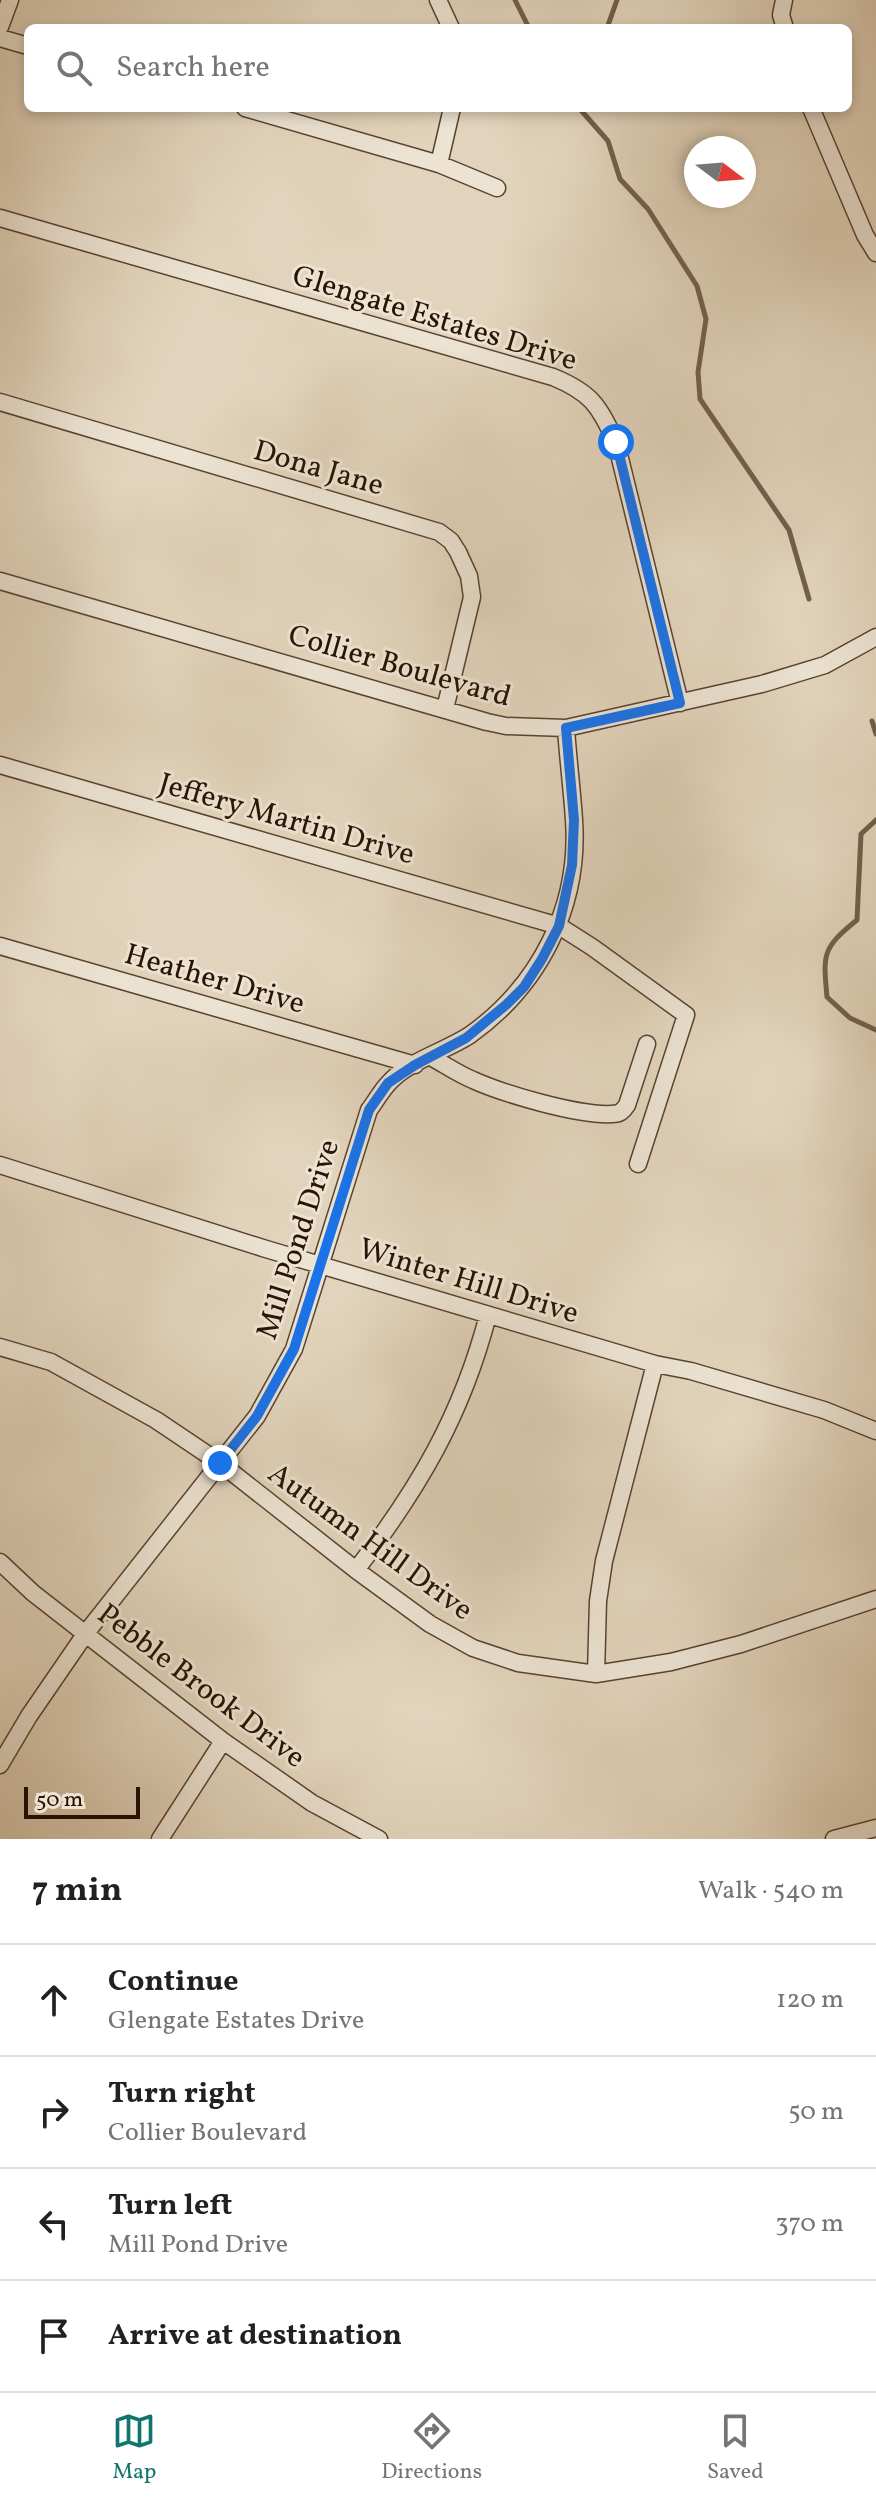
<!DOCTYPE html>
<html lang="en">
<head>
<meta charset="utf-8">
<style>
  body { margin:0; font-family:Vollkorn,serif; background:#f6f6f6; color:#202124 }
  .compass { position:absolute; left:684px; top:136px; width:72px; height:72px; border-radius:50%; background:#fff; box-shadow:0 4px 12px #0003; rotate:106deg }
  .scale { position:absolute; left:24px; bottom:20px; width:116px; box-sizing:border-box; padding-left:8px; border:4px solid #2a1301; border-top:0; font-size:22px; line-height:28px; white-space:nowrap; color:#2a1301; -webkit-text-stroke:6px #ece3d3; paint-order:stroke }
  .stop { position:absolute; width:24px; height:24px; margin:-18px; border:6px solid #1a73e8; border-radius:50%; background:#fff }
  .stop.end { background:#1a73e8; border-color:#fff; box-shadow:0 2px 8px #0008 }
  .list { margin:0; padding:0; list-style:none }
  h2 { display:flex; justify-content:space-between; align-items:center; height:104px; margin:0; padding:0 32px; font-size:34px }
  h2 small { font-size:26px; font-weight:400; color:#757577 }
  .list li { display:grid; grid-template-columns:52px 1fr auto; gap:24px; align-items:center; box-sizing:border-box; height:112px; padding:0 32px; border-top:2px solid #e0e0e0 }
  .list b { display:block; font-size:30px; white-space:nowrap }
  .list p { margin:0; font-size:26px; white-space:nowrap; color:#757577 }
  .list em { font-size:26px; font-style:normal; color:#757577 }
  .icon { flex:none; width:44px; height:44px; fill:none; stroke:currentColor; stroke-width:2; stroke-linecap:round; stroke-linejoin:round }
  .map { position:relative; flex:none; width:876px; height:1839px; overflow:hidden }
  .search { position:absolute; background:#fff; box-shadow:0 4px 12px #0003; left:24px; right:24px; top:24px; height:88px; display:flex; align-items:center; gap:20px; box-sizing:border-box; padding:0 28px; border-radius:12px; color:#757577; font-size:30px }
  .sheet { height:552px; background:#fff }
  nav { display:flex; justify-content:space-around; align-items:center; box-sizing:border-box; height:112px; border-top:2px solid #e0e0e0; background:#fff; font-size:22px; color:#757577 }
  nav a { display:grid; justify-items:center; gap:4px }
  nav .on { color:#0f766e }
  .map>svg:first-child { display:block }
</style>
</head>
<body>
<div class="map">
<svg width="876" height="1839" viewBox="0 0 876 1839">
  <rect width="100%" height="100%" fill="#e2d4bc"/>
  <filter id="stains"><feTurbulence type="fractalNoise" baseFrequency=".0025" numOctaves="4"/><feColorMatrix values="0 0 0 0 .2 0 0 0 0 .09 0 0 0 0 .02 0 0 0 .5 -.17"/></filter>
  <radialGradient id="worn" r=".72"><stop offset=".6" stop-color="#630" stop-opacity="0"/><stop offset="1" stop-color="#630" stop-opacity=".3"/></radialGradient>
  <g fill="none" stroke-linecap="round" stroke-linejoin="round">
    <path stroke="#735f4b" stroke-width="5" d="M515,0L529,28
      M607,28L617,0
      M579,108L608,141L620,179L648,209L697,286L706,319L698,372L700,399L789,530L809,599
      M872,721L876,734
      M876,820L861,834L857,920C822,948 823,954 827,997L850,1018L876,1030"/>
    <defs>
      <path id="minor" d="M438,0L451,28
        M784,0L781,15L785,28
        M0,27L10,0
        M0,38L28,46
        M245,108L439,164L497,188
        M811,108L865,235L876,253
        M439,164L452,108
        M0,218L553,377C592,393 598,405 616,442L680,703
        M0,402L439,532L451,541L458,552L469,576L472,597L445,709
        M0,581L487,722L506,726L566,728L762,684L825,665L876,637
        M0,765L559,926L592,947L686,1015L638,1164
        M0,946L415,1065
        M429,1056C444,1064 458,1074 473,1080C504,1094 579,1116 612,1114C620,1114 623,1111 627,1105L647,1044
        M0,1165L266,1249L655,1364L691,1371L824,1410L876,1431
        M0,1347L51,1362L156,1420L220,1463L356,1570L430,1624L473,1648L518,1663L596,1674L671,1662L741,1644L876,1599
        M0,1562L33,1593L223,1741L312,1803L379,1839
        M356,1570C419,1488 462,1415 488,1315
        M596,1674L598,1601L604,1561L655,1364
        M0,1765L29,1716L86,1633L257,1416L294,1349L369,1110C375,1102 380,1093 387,1085C407,1061 444,1052 470,1035C540,985 580,906 574,820C572,789 568,759 566,728
        M160,1839L223,1741
        M834,1839L876,1828"/>
    </defs>
    <use href="#minor" stroke="#584330" stroke-width="19"/>
    <use href="#minor" stroke="#ece3d3" stroke-width="16"/>
  </g>
  <g fill="none" stroke-linecap="round" stroke-linejoin="round">
    <path stroke="#1a73e8" stroke-width="10" d="M220,1463L257,1416L294,1349L369,1110L388,1083L415,1065L466,1038L507,1004L524,987L542,959L559,926L572,865L574,820L566,728L680,703L616,442"/>
  </g>
  <g text-anchor="middle" stroke-width="6" stroke-linejoin="round" paint-order="stroke">
    <g font-size="30" fill="#2a1301" stroke="#ece3d3">
      <text transform="translate(435 317) rotate(17)" y="10">Glengate Estates Drive</text>
      <text transform="translate(319 467) rotate(16)" y="10">Dona Jane</text>
      <text transform="translate(400 665) rotate(16)" y="10">Collier Boulevard</text>
      <text transform="translate(287 818) rotate(16)" y="10">Jeffery Martin Drive</text>
      <text transform="translate(215 978) rotate(16)" y="10">Heather Drive</text>
      <text transform="translate(297 1239) rotate(-72)" y="10">Mill Pond Drive</text>
      <text transform="translate(469 1280) rotate(17)" y="10">Winter Hill Drive</text>
      <text transform="translate(371 1541) rotate(36)" y="10">Autumn Hill Drive</text>
      <text transform="translate(202 1685) rotate(37)" y="10">Pebble Brook Drive</text>
    </g>
  </g>
  <rect width="100%" height="100%" filter="url(#stains)"/>
  <rect width="100%" height="100%" fill="url(#worn)"/>
</svg>
<svg class="compass" viewBox="-18 -18 36 36"><path d="M0-13l5 13h-10z" fill="#e53935"/><path d="M0 13l5-13h-10z" fill="#757577"/></svg>
<div class="scale">50 m</div>
<div class="stop" style="left:616px;top:442px"></div>
<div class="stop end" style="left:220px;top:1463px"></div>
<div class="search"><svg class="icon" aria-label="search" viewBox="0 0 24 24"><circle cx="10" cy="10" r="6"/><path d="M15 15l6 6"/></svg>Search here</div>
</div>
<section class="sheet">
<h2>7 min<small>Walk · 540 m</small></h2>
<ul class="list">
<li><svg class="icon" aria-label="ahead" viewBox="0 0 24 24"><path d="M12 20V5M6 11l6-6 6 6"/></svg><div><b>Continue</b><p>Glengate Estates Drive</p></div><em>120 m</em></li>
<li><svg class="icon" aria-label="right" viewBox="0 0 24 24"><path d="M7 20v-9h11M14 6l5 5-5 5"/></svg><div><b>Turn right</b><p>Collier Boulevard</p></div><em>50 m</em></li>
<li><svg class="icon" aria-label="left" viewBox="0 0 24 24"><path d="M17 20v-9H6M10 6l-5 5 5 5"/></svg><div><b>Turn left</b><p>Mill Pond Drive</p></div><em>370 m</em></li>
<li><svg class="icon" aria-label="arrive" viewBox="0 0 24 24"><path d="M6 21V4h12l-3 4 3 4H6"/></svg><div><b>Arrive at destination</b></div></li>
</ul>
</section>
<nav>
<a class="on"><svg class="icon" aria-label="map" viewBox="0 0 24 24"><path d="M3 6l6-2 6 2 6-2v14l-6 2-6-2-6 2zM9 4v14M15 6v14"/></svg>Map</a>
<a><svg class="icon" aria-label="directions" viewBox="0 0 24 24"><path d="M12 3l9 9-9 9-9-9zM9 14v-3h6M13 9l2 2-2 2"/></svg>Directions</a>
<a><svg class="icon" aria-label="saved" viewBox="0 0 24 24"><path d="M7 4h10v16l-5-4-5 4z"/></svg>Saved</a>
</nav>
</body>
</html>
